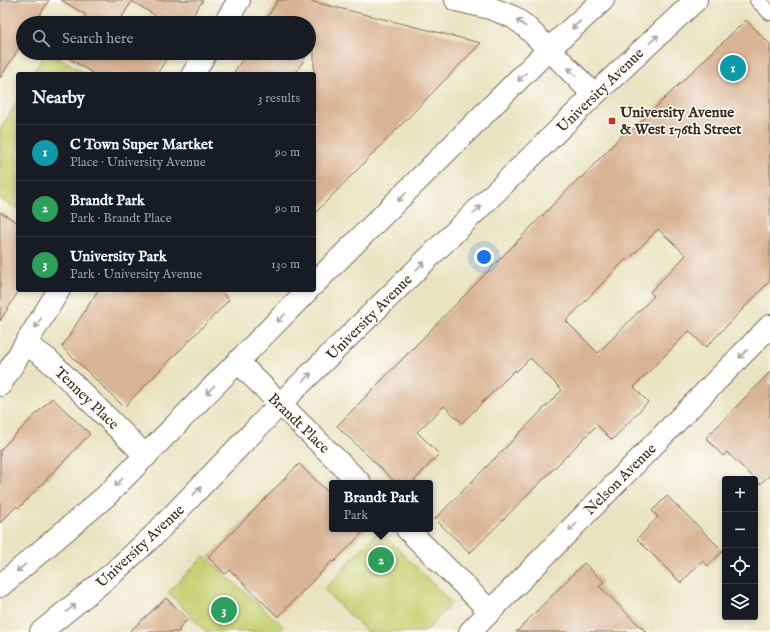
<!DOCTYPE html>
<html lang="en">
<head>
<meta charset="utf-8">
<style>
  body { margin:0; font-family:"IM FELL English",serif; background:#242831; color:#f1f3f6 }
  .controls { position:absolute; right:12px; bottom:12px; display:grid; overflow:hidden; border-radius:4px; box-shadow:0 2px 6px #0003 }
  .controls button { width:36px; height:36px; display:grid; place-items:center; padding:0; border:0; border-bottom:1px solid #363941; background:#171b24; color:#f1f3f6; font:20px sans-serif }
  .you { position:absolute; left:484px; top:257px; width:14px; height:14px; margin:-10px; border:3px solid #fff; border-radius:50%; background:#1a73e8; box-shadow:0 0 0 6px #1a73e833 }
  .badge { display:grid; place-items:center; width:26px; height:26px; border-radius:50%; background:#8c9099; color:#fff; font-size:13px; font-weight:700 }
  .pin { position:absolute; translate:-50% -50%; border:2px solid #fff; box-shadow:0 1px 4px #0006 }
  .popup { position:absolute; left:329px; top:480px; width:104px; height:52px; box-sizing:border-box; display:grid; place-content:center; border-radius:4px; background:#171b24; filter:drop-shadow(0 1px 3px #0005); font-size:13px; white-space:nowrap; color:#9ea1a6 }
  .popup b { font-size:15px; color:#f1f3f6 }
  .popup::after { content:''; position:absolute; left:50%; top:100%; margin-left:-8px; border:8px solid transparent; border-top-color:#171b24 }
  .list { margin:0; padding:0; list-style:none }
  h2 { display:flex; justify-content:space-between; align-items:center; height:52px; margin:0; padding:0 16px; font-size:17px }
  h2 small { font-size:13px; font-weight:400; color:#9ea1a6 }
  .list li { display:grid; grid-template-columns:26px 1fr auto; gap:12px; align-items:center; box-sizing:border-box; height:56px; padding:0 16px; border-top:1px solid #363941 }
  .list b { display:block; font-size:15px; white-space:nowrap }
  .list p { margin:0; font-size:13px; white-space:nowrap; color:#9ea1a6 }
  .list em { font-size:13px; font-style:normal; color:#9ea1a6 }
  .icon { flex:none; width:22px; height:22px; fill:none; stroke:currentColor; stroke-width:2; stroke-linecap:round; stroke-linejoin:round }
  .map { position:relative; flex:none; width:770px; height:632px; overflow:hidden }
  .search { position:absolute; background:#171b24; box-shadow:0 2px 6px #0003; left:16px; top:16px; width:300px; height:44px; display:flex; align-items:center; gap:10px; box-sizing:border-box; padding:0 14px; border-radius:22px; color:#9ea1a6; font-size:15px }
  .panel { position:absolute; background:#171b24; box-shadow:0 2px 6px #0003; left:16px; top:72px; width:300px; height:220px; border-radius:4px }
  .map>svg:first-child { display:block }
</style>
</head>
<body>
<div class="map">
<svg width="770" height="632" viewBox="0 0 770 632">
  <rect width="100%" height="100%" fill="#fdfcf7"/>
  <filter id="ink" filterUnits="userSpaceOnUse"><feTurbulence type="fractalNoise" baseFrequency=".025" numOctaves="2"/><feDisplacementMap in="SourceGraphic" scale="8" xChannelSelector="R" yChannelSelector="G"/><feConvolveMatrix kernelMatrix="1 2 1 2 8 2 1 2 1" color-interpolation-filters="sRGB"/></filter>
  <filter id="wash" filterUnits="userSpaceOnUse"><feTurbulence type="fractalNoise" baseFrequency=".012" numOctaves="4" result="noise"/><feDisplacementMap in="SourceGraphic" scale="16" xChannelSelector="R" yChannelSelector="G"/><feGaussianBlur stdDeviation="0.9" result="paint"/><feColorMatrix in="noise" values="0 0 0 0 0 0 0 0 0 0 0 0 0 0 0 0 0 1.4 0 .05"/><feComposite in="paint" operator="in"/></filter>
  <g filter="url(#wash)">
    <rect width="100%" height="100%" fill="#eae3c2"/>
    <path fill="#c4d071" stroke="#807d48" d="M45,54L56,60L58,57L86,74H33Z
      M18,100V209L0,199V130Z
      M379,530L452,603L425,632H367L324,590Z
      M204,556L284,627L279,632H206L168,592Z"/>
    <g id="blocks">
      <path fill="#d9b494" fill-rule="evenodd" d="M0,0H49L35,23H23V42L0,78Z
        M61,0H203L188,23H167L132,1L118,23H81L86,15Z
        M278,0H306L481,43L314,214V44L309,52V23H264Z
        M746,20L770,44V281L706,347L689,331L634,387L648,402L627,424L612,440L597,425L470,553L435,519L562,390L530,358L516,372L515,370L462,423L444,406L417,432L439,454L412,483H396L337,426L580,177L581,178L630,127L633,130L670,93ZM658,229L686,255L650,292L654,296L598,353L566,321L625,260L627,261Z
        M61,53H170L157,74H94Z
        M246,53H308L295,74H233Z
        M0,212L18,223V292L0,321Z
        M98,290H220L229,300L124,407L62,347Z
        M770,372V475L760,484L727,452L723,456L706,438Z
        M52,398L90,434L19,508L17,506L0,523V450Z
        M299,464L332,496V529H366L334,562L332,561L278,617L230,570L225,574L208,557Z
        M667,496L723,551L708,566L702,561L681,583L637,539L658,517L652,511Z
        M584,563L604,582L599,586L646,632H516Z
        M166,598L188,619L180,627L179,632H129Z"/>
    </g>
  </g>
  <g filter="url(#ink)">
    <use href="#blocks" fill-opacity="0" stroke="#786b57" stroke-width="1"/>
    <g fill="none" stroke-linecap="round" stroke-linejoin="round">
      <defs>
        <path id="lane" d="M757,0L770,13"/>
        <path id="street" d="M456,0L490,8L513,17L524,25L549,49L594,95
          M225,23L239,0
          M193,74L206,53
          M26,344L46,358L57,368L146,456
          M238,362L360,483
          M0,385L59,290
          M407,529L490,611
          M470,632L770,326"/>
        <path id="secondary" d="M314,284L549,49L603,0
          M0,586L106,496L308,290
          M41,632L114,572L154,535L280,404L594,95L696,0"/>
      </defs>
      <use href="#lane" stroke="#786b57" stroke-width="16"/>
      <use href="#street" stroke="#786b57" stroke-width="24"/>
      <use href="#secondary" stroke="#786b57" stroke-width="24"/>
      <use href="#lane" stroke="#fff" stroke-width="14"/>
      <use href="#street" stroke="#fff" stroke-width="22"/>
      <use href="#secondary" stroke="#fff" stroke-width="22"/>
    </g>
    <defs><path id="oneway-shaft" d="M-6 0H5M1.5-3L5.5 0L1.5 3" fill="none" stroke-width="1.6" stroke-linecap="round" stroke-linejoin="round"/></defs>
    <g stroke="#a79f9a">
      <use href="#oneway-shaft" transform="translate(521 23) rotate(-143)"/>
      <use href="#oneway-shaft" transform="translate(576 25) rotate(137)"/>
      <use href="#oneway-shaft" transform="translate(654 39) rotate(-43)"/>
      <use href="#oneway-shaft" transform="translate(572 72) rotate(-135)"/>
      <use href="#oneway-shaft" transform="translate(522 77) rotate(135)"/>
      <use href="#oneway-shaft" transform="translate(402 197) rotate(135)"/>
      <use href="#oneway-shaft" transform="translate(477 210) rotate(-45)"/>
      <use href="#oneway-shaft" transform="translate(420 266) rotate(-45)"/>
      <use href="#oneway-shaft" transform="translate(281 318) rotate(135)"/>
      <use href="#oneway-shaft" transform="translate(38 323) rotate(122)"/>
      <use href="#oneway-shaft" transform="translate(743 354) rotate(135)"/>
      <use href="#oneway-shaft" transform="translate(307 377) rotate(-45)"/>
      <use href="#oneway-shaft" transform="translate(210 390) rotate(134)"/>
      <use href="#oneway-shaft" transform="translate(119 482) rotate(135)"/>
      <use href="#oneway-shaft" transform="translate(197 491) rotate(-46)"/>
      <use href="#oneway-shaft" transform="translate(573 527) rotate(135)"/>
      <use href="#oneway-shaft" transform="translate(21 568) rotate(140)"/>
      <use href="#oneway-shaft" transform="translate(71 608) rotate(-39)"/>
    </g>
  </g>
  <rect fill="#c8321e" stroke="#fdfcf7" stroke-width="1.5" x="608" y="117" width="8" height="8" rx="2"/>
  <g text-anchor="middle" stroke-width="3" stroke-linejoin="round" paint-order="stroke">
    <g font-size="15" fill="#3b2a1e" stroke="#fdfcf7">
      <text transform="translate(600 90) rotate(-44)" y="5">University Avenue</text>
      <text transform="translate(369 317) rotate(-45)" y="5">University Avenue</text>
      <text transform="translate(87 398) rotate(44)" y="5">Tenney Place</text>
      <text transform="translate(299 423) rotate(44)" y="5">Brandt Place</text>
      <text transform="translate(620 479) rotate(-45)" y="5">Nelson Avenue</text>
      <text transform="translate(140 546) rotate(-43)" y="5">University Avenue</text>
    </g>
    <g font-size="15" font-weight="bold" fill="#3b2a1e" stroke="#fdfcf7" text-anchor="start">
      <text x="620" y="117">University Avenue<tspan x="620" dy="17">&amp; West 176th Street</tspan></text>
    </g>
  </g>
</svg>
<div class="controls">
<button>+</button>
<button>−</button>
<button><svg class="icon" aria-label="locate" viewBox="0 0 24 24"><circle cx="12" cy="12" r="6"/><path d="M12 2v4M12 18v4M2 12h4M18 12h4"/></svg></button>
<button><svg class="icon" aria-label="layers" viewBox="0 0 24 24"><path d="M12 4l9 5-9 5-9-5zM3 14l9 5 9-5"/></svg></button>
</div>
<div class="you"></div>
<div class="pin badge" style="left:733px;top:68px;background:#0f9aa8">1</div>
<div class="pin badge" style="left:381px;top:560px;background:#2e9e5b">2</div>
<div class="popup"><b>Brandt Park</b>Park</div>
<div class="pin badge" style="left:224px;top:610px;background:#2e9e5b">3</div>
<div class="search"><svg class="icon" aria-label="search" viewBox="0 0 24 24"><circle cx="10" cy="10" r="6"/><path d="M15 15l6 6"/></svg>Search here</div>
<section class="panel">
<h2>Nearby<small>3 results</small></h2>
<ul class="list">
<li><span class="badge" style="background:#0f9aa8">1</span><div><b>C Town Super Martket</b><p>Place · University Avenue</p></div><em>90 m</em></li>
<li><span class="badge" style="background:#2e9e5b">2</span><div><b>Brandt Park</b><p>Park · Brandt Place</p></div><em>90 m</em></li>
<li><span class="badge" style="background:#2e9e5b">3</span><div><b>University Park</b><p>Park · University Avenue</p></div><em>130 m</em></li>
</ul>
</section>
</div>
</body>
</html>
